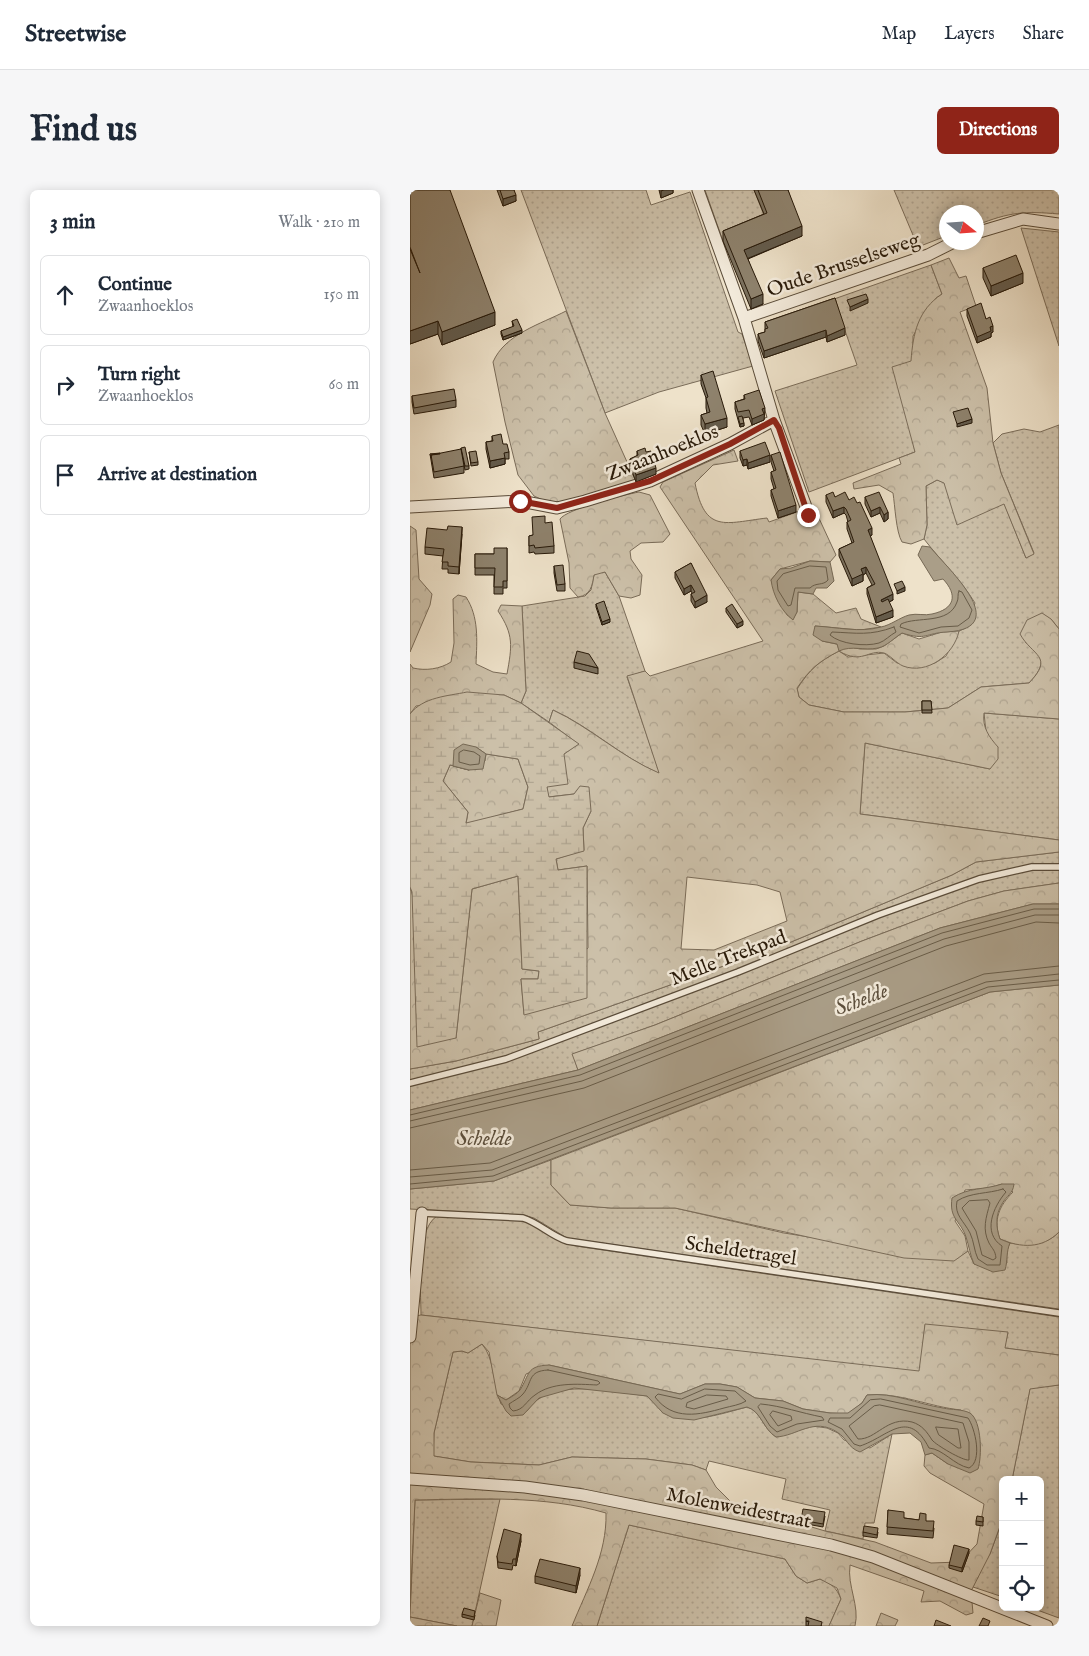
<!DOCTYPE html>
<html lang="en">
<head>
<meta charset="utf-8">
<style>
  body { margin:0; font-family:"IM FELL English",serif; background:#f6f6f7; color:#1f2937 }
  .controls { position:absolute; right:15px; bottom:15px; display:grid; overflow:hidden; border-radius:8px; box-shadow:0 2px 12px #0003 }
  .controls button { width:45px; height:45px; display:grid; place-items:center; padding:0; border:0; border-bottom:1px solid #e0e1e3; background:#fff; color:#1f2937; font:25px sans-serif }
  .compass { position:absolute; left:529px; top:15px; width:45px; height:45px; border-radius:50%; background:#fff; box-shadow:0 2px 12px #0003; rotate:107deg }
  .stop { position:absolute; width:15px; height:15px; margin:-11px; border:4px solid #8f2418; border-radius:50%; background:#fff }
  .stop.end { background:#8f2418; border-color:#fff; box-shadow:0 1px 5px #0008 }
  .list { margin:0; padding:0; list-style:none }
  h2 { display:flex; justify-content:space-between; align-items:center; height:65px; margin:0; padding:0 20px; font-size:21px }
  h2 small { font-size:16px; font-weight:400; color:#747a83 }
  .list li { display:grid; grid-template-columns:32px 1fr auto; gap:15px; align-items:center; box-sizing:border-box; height:80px; margin:0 10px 10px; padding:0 10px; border:1px solid #e0e1e3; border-radius:8px }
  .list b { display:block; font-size:19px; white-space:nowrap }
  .list p { margin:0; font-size:16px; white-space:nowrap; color:#747a83 }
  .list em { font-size:16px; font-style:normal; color:#747a83 }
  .icon { flex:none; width:28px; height:28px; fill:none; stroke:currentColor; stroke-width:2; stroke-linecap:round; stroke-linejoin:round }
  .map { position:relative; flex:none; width:649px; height:1436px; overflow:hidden; border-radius:8px }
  header { display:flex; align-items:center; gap:30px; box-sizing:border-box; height:70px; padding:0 25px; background:#fff; border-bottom:1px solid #e0e1e3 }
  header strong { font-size:24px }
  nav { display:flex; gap:28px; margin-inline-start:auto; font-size:18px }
  .intro { display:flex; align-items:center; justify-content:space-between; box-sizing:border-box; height:120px; padding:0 30px }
  h1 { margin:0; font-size:35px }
  .button { padding:12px 22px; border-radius:8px; background:#8f2418; color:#fff; font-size:18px; font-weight:700 }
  main { display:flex; gap:30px; padding:0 30px }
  aside { flex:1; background:#fff; border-radius:8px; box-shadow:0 2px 12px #0003 }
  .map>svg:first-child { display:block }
</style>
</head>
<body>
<header>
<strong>Streetwise</strong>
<nav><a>Map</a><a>Layers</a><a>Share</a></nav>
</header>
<div class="intro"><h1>Find us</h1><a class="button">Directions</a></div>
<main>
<aside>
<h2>3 min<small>Walk · 210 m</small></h2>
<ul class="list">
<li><svg class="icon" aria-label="ahead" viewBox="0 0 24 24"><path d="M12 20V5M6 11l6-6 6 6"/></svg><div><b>Continue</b><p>Zwaanhoeklos</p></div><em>150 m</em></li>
<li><svg class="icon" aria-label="right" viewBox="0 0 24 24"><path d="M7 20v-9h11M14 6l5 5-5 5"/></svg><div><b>Turn right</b><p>Zwaanhoeklos</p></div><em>60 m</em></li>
<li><svg class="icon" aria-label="arrive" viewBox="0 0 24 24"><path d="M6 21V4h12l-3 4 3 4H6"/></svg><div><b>Arrive at destination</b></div></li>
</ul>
</aside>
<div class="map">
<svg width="649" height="1436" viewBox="0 0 649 1436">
  <defs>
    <pattern id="grass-dots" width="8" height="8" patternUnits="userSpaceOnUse" patternTransform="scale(1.25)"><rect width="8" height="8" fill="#ccc0a9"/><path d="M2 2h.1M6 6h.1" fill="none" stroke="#afa490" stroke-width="1.8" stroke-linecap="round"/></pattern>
    <pattern id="forest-crowns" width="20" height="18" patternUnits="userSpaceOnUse" patternTransform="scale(1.25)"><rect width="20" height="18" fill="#ccc0a9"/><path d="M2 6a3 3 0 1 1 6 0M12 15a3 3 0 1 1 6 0" fill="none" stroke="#afa490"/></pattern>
    <pattern id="wetland-marsh" width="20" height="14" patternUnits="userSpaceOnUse" patternTransform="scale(1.25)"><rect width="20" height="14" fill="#ccc0a9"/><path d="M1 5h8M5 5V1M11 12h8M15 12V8" fill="none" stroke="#afa490"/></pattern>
  </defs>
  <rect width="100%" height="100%" fill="#eee2ca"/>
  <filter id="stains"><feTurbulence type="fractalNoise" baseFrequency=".004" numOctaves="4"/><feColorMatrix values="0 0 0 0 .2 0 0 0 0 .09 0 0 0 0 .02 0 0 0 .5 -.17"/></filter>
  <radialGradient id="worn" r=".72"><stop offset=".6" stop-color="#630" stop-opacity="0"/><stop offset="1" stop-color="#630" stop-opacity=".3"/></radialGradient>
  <path fill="url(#grass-dots)" stroke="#7a6c59" d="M111,0H236L241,15L280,2L328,142L332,144L343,176L249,202L195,223Z
    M295,0H344L357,33L313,51Z
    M484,0H649V24C614,21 600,22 567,35L566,22H536V46L508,57Z
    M611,38L649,42V156Z
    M521,75L532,104L526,108L503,146L502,247L505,262L399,302L365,201L447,175L424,109Z
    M649,235V439L641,429L615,452C634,466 637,474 619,493L571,497L538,518L495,522H434L399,515L389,507L387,499C400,479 408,472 429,461L438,467L474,463L487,473H525L536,466L549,441L556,438L565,413C551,390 531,371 514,349L517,335L516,296L527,290L534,292L540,306L594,313L616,368L624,363L591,283L583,253L592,244L614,239L630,242Z
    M189,382H195L209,406L235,481L217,487L250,584C211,567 181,537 143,520L139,532L111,513L116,501L112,416L175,406L181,400L184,385Z
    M574,523L649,529V650L450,624L455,553L580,579Z
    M649,662V693L594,701L558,711L452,751L245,835L163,864L168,880L0,920V879L46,871L129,849L128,842L381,752L542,685L566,672Z
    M141,970V995L160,1015L201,1018H265L374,1043L543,1070L558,1061L564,1074L597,1073L596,1061L600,1053C617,1056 637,1055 649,1042V1119L157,1048L124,1028L113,1025L0,1019V999L84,991Z
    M27,1026L116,1031L151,1052L166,1056L649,1127V1165L594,1158L598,1143L515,1135L510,1182L11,1125C11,1100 5,1040 27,1026Z
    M72,1154C85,1169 83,1195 91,1214L117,1221C138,1186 205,1202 237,1206C268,1240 299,1227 337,1217C351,1221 353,1239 366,1247L402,1236L417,1238L428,1243L434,1250L460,1258L482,1244L464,1333H455L453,1349L415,1341L420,1320L372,1309L376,1289L299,1271L296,1280L282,1275L236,1269L162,1267L129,1275L61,1272L23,1266L24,1243L43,1162L52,1161L58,1163Z
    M649,1195V1428L619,1417H630V1290H602L620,1198Z
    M90,1309L62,1436H47L0,1427L5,1310Z
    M593,1328V1407L563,1397L573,1374L580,1364Z
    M219,1335L375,1369L386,1386L397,1393L410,1389C422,1394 426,1397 431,1409L419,1436H187Z"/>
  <path fill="url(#forest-crowns)" stroke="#7a6c59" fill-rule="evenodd" d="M539,68L549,88L556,86L566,116L550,122L577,198L583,253L591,283L624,364L616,368L594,314L547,335L534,293L527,290L516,296L517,335L514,349L501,354L492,352C486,342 485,316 483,303L469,295L444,299L443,293L491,274L489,268L505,262L482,177L501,171C503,143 508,120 532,104L521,75Z
    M156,121L195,223L226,292L151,312L135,311L124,306L108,285L95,232L83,172C95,144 131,134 156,121Z
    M324,260L328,271L303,275L285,293C295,344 315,333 357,328L359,332L390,321L393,328L407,324L426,365L420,372L400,371L370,379L361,390L377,425L383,429L387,422L388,402L403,404L426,423L446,418L451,429L471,437L450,440L405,436L412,451L450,459H466L474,456L492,443L509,449L532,442L549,441C544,465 517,485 493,476C486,473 480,465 474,463C458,459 452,475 429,461C408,472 400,479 387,498L389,507L399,515L434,522H495L538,518L571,497L619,493C645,466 622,466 610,444L617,430L632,423L641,429L649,439V529L574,523C572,537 579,547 588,557V569L580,579L455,553L450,624L649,650V662L566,672L542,685L381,752L128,842L129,849L46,871L0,879V697L46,848L62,699L108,686L112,779L129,781L128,789H111L114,824L178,758L177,676L148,680L146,669L174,660L173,638L181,621L164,604L138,607L137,597L154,564L168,554L139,532L143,520C180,537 211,567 249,583L217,486L235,481L240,486L353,451L250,297L253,292ZM277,687L347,695L370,702L377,731L304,760L271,759Z
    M229,302L240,305L260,344L253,352L231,353L220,361L221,369L232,385L230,405L221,408L209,406L195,382L184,385C182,396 181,405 168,407L160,398L159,373L150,329C157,319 213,305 229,302Z
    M0,336L6,340L9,389L22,404L20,415L0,462Z
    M48,405L56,407C69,427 67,450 66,474L83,482L97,484C102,456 104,445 88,421L91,415L112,416L116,501L111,513L94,505L6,516L0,524V474L3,478C16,481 30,479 41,472L44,453L43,409Z
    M76,564L108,569L118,597L113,619L56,634L58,622L33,591L40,575L59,580L75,571Z
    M649,693V714H623L530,738L168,880L162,864L245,835L452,751L558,711L594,701Z
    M649,795V1042C632,1059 611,1058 590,1049C583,1030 589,1016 603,1002L592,994L579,998L555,1000L545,1031L555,1046L558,1061L544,1071L494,1068L265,1018H201L160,1015L141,995V970L580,802Z
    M11,1125L509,1181L515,1134L598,1142L595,1158L649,1165V1195L620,1199L602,1290H593V1328L580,1364L557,1409L562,1412L563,1423L556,1425L530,1411L511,1412L514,1401L440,1375C437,1396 450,1416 445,1436H419L431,1409L427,1398L410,1389L397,1393L386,1386L375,1369L219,1335L187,1436H162C177,1399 197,1364 196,1323C134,1305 68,1309 5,1310L0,1416V1127ZM72,1154L79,1162L87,1205L96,1210L109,1201L116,1184L139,1175L270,1204L295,1194H310L327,1197L345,1208L373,1211L393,1219L420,1223L438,1224L452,1213L457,1205C489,1202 520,1217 551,1220L538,1274L522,1263L515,1265L514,1276L520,1283L574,1314L567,1354L550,1372L521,1373L465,1352L415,1341L322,1313L306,1297L296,1280L282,1275L236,1269L162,1267L129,1275L61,1272L24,1266V1243L43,1162L52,1161L58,1163Z
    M70,1403L91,1410L86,1436H62Z
    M471,1423L488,1430L485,1436H466Z
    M0,1427L47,1436H0Z"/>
  <path fill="url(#wetland-marsh)" stroke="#7a6c59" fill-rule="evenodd" d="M57,502L94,505L111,513L169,554L154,564L158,594L137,597L139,607L164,604L170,596L179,597L181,621L173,638L174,661L146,669L148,680L177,676V808L114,825L111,789H128L129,781L112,779L108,686L62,699L46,848L7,857L2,702L0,697V524C13,507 38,506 57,502ZM66,557L76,564L108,569L118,597L113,619L56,633L58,622L33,591L40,575L59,580L43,576Z"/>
  <path fill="#aa9e88" stroke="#766955" d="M512,356L520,357C537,378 604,438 537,442C515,443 517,451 492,443C484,448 477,456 468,458C454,461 442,455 429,461L427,454L412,451L403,445L405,436C426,437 450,443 471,437C481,435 489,428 499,425C507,423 515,426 522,424C545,419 548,405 533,389L524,391L508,365Z
    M400,371L420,372L424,391L417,398H406L403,404L388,402L387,422L383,430C371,421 363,405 361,390L370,379L381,378Z
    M53,554L66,557L76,564L73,579L59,580L43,576L44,560Z
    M623,714H649V795L580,802L84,991L0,999V920L168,880L530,738Z
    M592,994H604C603,1004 597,1005 592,1014C585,1025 586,1038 590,1049L600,1053C596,1062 598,1070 595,1080L583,1082L564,1074C560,1065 559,1056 556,1047C550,1030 539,1029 542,1008C559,997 574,1000 592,994Z
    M139,1175L270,1204L295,1194H310L327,1197L345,1208L373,1211L393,1219L420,1223H438L452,1213L457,1205C484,1202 507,1214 533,1218C542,1220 552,1219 560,1223C572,1231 572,1267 568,1279L560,1283L538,1274L522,1263L515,1265L511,1252L500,1243L482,1244L450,1262C438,1258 437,1248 427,1242C404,1227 387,1246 366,1247C353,1239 351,1221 337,1217L284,1230L263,1228L253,1223L237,1206L164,1198L129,1208L113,1225L101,1226L96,1221L87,1205L96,1210C101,1207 107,1204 110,1200C120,1184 116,1176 139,1175Z"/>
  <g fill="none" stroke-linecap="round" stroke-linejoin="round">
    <path stroke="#685c48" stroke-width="1" d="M400,376L416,377L418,390C413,396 406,392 400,398H385L381,415L378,416L368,400L367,391L373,384Z
      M549,401L552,402L562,420L559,428L548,436L531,437L509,443L490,437L491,434C507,426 539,435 547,412C549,408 547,405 549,401Z
      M484,437L486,442C480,445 475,451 469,453C455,457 430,454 420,445L422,442C447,443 460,446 484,437Z
      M54,560L64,562L70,566L69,574L60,575L49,572V563Z
      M0,925L170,885L532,743L624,719H649
      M0,931L172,891L534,749L625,725H649
      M0,938L174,898L536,756L626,732L649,733
      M0,980L80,973L574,784L649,776
      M0,987L82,980L576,792L649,784
      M0,994L83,986L578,797L649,790
      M593,999L596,1002C583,1017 572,1043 592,1056L590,1075H577L568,1069C564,1061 564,1051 560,1043C554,1031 544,1025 547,1011C561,1002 578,1004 593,999Z
      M578,1010L580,1013C576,1028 572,1039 579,1053C583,1060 585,1060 586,1068L583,1070L572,1065L566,1041L552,1018L559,1011Z
      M138,1180L188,1191L190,1193L187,1195C167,1194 142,1192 125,1205C116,1211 114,1220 103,1221L100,1218L99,1214C103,1211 110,1208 113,1204C123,1192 117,1181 138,1180Z
      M295,1199L325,1201L336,1211C330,1215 321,1216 314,1218C289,1225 263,1231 245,1207L248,1204L271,1209Z
      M297,1205L316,1206L318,1209L284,1219L276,1217L277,1213Z
      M471,1209L558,1228C565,1238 573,1271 559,1278C544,1275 533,1259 519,1258C498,1217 478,1247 450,1256L444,1254L432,1239L418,1232L420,1228H440L460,1210Z
      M351,1214C372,1216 391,1223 412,1227L414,1230L387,1234L367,1242L360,1236L348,1217Z
      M470,1215L553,1233L559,1252V1270C553,1271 526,1255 522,1250C517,1242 512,1235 502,1232C477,1226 466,1250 448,1249L439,1236L464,1216Z
      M363,1221L381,1226L382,1230L368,1236L360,1225Z
      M526,1237L548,1239L551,1258H548L529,1245Z"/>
    <defs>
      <path id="service" d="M0,893L96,869L328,782L468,725L569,689L622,677H649
        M12,1023L113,1028C129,1033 141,1046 157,1051L649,1123"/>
      <path id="minor" d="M288,0L334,128L364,230L399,325
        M566,43L613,29L649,34
        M334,128L518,65L544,52
        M0,317L110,311L147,318L175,311L240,291L320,254L364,230
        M0,1147L12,1023
        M0,1289L115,1297L173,1305L421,1355L463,1367L637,1436"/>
    </defs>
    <use href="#service" stroke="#594b39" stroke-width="8"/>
    <use href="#minor" stroke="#594b39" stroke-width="13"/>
    <use href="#service" stroke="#f4ecdd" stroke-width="5.5"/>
    <use href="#minor" stroke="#f4ecdd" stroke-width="11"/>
  </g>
  <path fill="#7a705e" stroke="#271909" d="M0,0L85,135L32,155L28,144L0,154Z
    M87,0H104L106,11L93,16Z
    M249,0H263V3L251,8Z
    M344,0H378L392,46L338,69L353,114L341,119L313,51V41L354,24Z
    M573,78L613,93L581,106L573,88Z
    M425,108L435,145L417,152L416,147L354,168L348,151V144L355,142V132Z
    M557,119L576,129L583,142L581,143V147L567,153L557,126Z
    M102,131L112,143L93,150L91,144V141L103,137Z
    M291,185L317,237L295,244L291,235V225L297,223L296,218V208L291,194Z
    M334,205L355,225H354V230L342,235L339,227L333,228L334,236L330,237L325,219V212L334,209Z
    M2,206L46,210V217L4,224L2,212Z
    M82,246L93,254L99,262V269H95V274L80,278L76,259V252L82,251Z
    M51,258L59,276V279L55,280Z
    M227,261L246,284L226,292L220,276V269L227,266Z
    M330,261L360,272L338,279L337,275L333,276L330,268Z
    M59,262L68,272V275L61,276Z
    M20,264H30L54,276V283L24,288Z
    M361,265L386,322L368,328L361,306V300L364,299L361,289V282L364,281L361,272Z
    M416,305L439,310L462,345L460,346L483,410L479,412L483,427L466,433L457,404V398L462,395L456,383L453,385V391L442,396L429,366V359L442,353L437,339V332H438L436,325L434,323L423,328L416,312Z
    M455,307L478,322V329L474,332L470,323L461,327L455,314Z
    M135,333L144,356V363L125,364L124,362L119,363V346L123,345Z
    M52,344L49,384L38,383V379H32L33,366L15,364V357Z
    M97,358V398H93V404H84V385H65V364H84Z
    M281,373L297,412L285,418L281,411V404L282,403L281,401L274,405L265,388V382Z
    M144,376L155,394V401H147L144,383Z
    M186,414L200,432L192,435L186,417Z
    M316,418L333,435L327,438L316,422Z
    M164,472L188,478V484L164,478Z
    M512,511H521L522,523H512Z
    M478,1320L494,1328L516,1331L524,1338L523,1348L477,1344Z
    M415,1326L413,1337L391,1333V1330Z
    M573,1327V1336L566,1335V1331Z
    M453,1342H468L467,1348L453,1346Z
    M111,1351L106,1376L103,1375L102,1380L88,1378L87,1366Z
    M559,1363L552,1382L539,1378V1375Z
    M170,1385L166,1403L125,1393V1386Z
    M52,1424L65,1425L64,1430L52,1427Z
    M396,1431L412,1436H396Z"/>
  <path fill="#635b4c" stroke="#271909" d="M254,0H263V3L251,8V1Z
    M106,5V11L93,16V9Z
    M392,36V46L334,70V60Z
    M613,83V93L581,106V96Z
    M353,104V114L341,119V109Z
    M458,109V113L440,121V117Z
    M85,122V135L32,155V142Z
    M28,131V144L0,154V141Z
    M583,136V142L581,143V147L567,153V147L580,137Z
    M435,138V145L417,152V146Z
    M112,140V143L93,150V147Z
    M416,140V147L354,168V161Z
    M355,218L354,230L342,235V229L352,219Z
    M317,228V237L295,244V234Z
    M562,229V233L547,237V234Z
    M334,233V236L330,237V234Z
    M360,265V272L338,279V273Z
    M95,268V274L80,278V271Z
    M337,269V275L333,276V270Z
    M246,278V284L226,292V285Z
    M386,315V322L368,328V321Z
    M434,317V323L423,328V321Z
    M470,317V323L461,327V321Z
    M478,322V329L474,332V325Z
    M52,337V344L49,384V377Z
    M462,338V345L458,347V340Z
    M456,377V383L453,385V391L442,396V389L451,379Z
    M281,395V401L274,405V399Z
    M495,397V401L487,404V401Z
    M483,404V410L471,416V410Z
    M297,405V412L285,418V412Z
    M483,420V427L466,433V427Z
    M200,429V432L192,435V432Z
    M333,431V435L327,438V434Z
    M111,1344V1351L106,1376V1369Z
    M559,1359V1363L552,1382V1378Z
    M170,1378V1385L166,1403V1396Z"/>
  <path fill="#8e826d" stroke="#271909" d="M0,0H40L85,122L32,142L28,131L0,141V59L10,83L0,57Z
    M90,0H104L106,5L93,9Z
    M348,0H378L392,36L334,60L353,104L341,109L313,41L357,23Z
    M606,65L613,83L581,96L573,78Z
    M456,104L458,109L440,117L437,110Z
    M425,108L435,138L417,146L416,140L354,161L348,144L355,142V139L358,138L355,132Z
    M571,113L576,129L580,127L583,136L580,137L581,141L567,147L557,119Z
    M107,129L112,140L93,147L91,141L104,136L102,131Z
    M303,181L317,228L295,234L291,225L300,222L296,208L298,207L291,185Z
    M44,199L46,210L4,218L2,206Z
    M349,200L355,218L352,219L354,224L342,229L339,220L328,222L325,212L335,209L334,205Z
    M558,218L562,229L547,234L543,222Z
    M332,226L334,233L330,234L328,227Z
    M91,244L93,254H97L99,262L94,263L95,268L80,271L76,252L83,251L82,246Z
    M355,252L360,265L338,273L337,269L333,270L330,261Z
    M55,257L59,276H55L51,258Z
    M235,258L236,262L241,261L246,278L226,285L220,269L228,265L227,261Z
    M51,259L54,276L24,282L21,265Z
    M66,261L68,272L61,273L59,262Z
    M370,262L386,315L368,321L361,300L366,298L361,282L366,280L361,265Z
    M30,263V264L21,265V268L20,264Z
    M423,302L425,307L435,302L439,310L444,307L447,313L450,312L462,338L458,340L483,404L471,410L472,412L478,409L483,420L466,427L457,398L465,394L456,377L451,379L453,384L442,389L429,359L444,352L437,332L441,330L436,319L434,317L423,321L416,305Z
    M469,302L478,322L474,325L470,317L461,321L455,307Z
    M135,326V333L142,332L144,356L125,358L124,355L119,356V346L123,345L122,327Z
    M38,336L52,337L49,377L38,376V372H32L34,359L15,357L17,338L37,340Z
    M84,358H97V391H93V397H84L85,378H65V364H84Z
    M281,373L297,405L285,412L281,404L285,402L281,395L274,399L265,382Z
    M153,375L155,394L147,395L144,376Z
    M492,391L495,397L487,401L484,394Z
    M194,411L200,429L192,432L186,414Z
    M322,414L333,431L327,434L316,418Z
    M167,461L179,464L188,478L164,472Z
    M512,511H521L522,520H512Z
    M393,1319L415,1322L413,1334L391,1330Z
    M478,1320L494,1322V1328L509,1330L510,1323L516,1324V1331H524L523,1341L477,1337Z
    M567,1326L573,1327V1332L566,1331Z
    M454,1336L468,1338L467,1345L453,1342Z
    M94,1339L111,1344L106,1369H103L102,1374L88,1372L87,1366Z
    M544,1355L559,1359L552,1378L539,1375Z
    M130,1369L170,1378L166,1396L125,1386Z
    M54,1418L65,1421L64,1427L52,1424Z
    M396,1427L412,1432L411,1436H398L399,1431H396Z
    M573,1428L580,1431L578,1436H569Z
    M526,1430L541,1436H524Z"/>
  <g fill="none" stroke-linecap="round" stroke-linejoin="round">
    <path stroke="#8f2418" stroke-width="6" d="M110,311L147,318L240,291L320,254L364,230L369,238L398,325"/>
  </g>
  <g text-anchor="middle" stroke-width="5" stroke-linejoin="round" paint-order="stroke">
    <g font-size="20" fill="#271909" stroke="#f4ecdd">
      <text transform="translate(433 74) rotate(-19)" y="7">Oude Brusselseweg</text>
      <text transform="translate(252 262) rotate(-22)" y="7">Zwaanhoeklos</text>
      <text transform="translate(318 767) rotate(-21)" y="7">Melle Trekpad</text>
      <text transform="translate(331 1060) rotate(8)" y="7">Scheldetragel</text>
      <text transform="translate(329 1317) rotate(11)" y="7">Molenweidestraat</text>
    </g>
    <g font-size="21" font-style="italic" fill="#5b4e3c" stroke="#f4ecdd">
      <text transform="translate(451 809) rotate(-21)" y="7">Schelde</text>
      <text x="74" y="955">Schelde</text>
    </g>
  </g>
  <rect width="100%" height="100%" filter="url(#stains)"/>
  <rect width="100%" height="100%" fill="url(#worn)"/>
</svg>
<div class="controls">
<button>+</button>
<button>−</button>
<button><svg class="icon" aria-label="locate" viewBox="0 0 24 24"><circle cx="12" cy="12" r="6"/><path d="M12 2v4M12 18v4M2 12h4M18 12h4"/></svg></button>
</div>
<svg class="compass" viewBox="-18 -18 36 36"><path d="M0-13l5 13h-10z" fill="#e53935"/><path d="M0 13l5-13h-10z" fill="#747a83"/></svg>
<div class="stop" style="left:110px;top:311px"></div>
<div class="stop end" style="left:398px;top:325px"></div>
</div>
</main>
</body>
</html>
